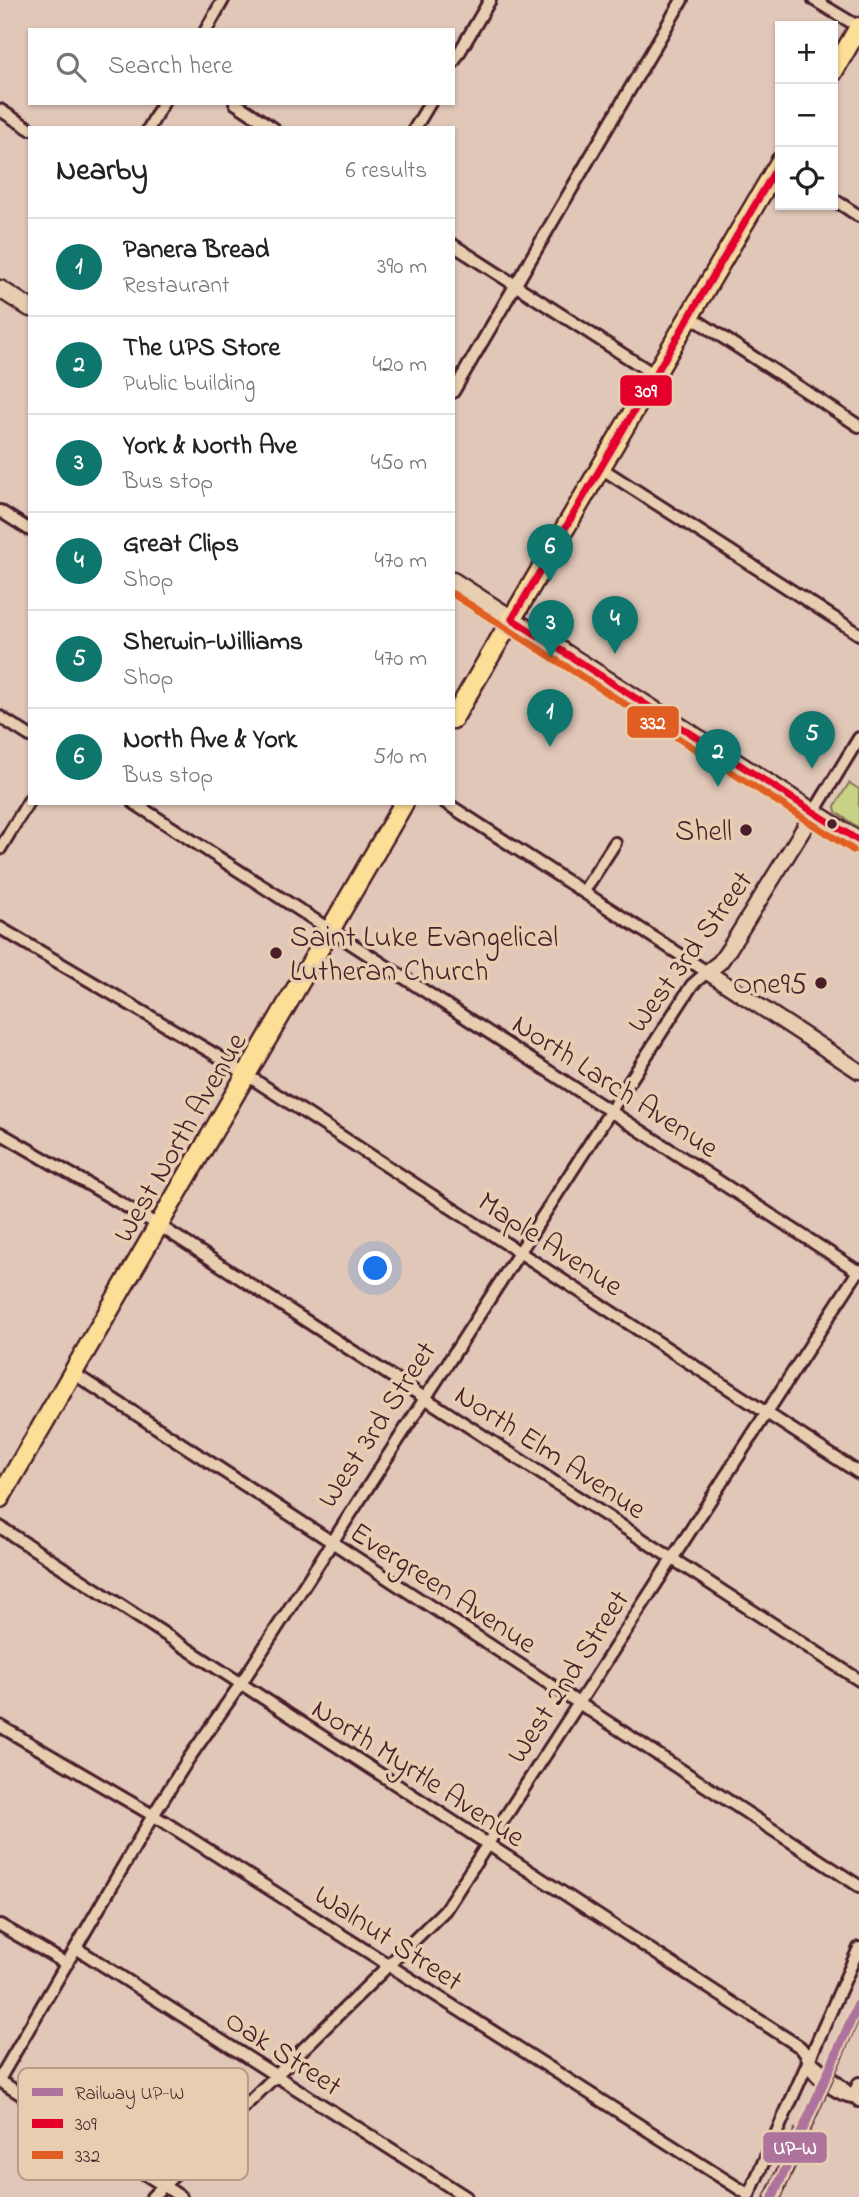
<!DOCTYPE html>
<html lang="en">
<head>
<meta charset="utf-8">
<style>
  body { margin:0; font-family:"Indie Flower",sans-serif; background:#f2f2f2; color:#222 }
  .controls { position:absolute; right:21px; top:21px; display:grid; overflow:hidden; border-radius:0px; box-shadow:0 2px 5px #0004 }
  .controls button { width:63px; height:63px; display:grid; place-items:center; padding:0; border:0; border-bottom:2px solid #e0e0e0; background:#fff; color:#222; font:35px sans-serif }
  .you { position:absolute; left:376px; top:1269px; width:24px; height:24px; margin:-18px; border:5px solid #fff; border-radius:50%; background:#1a73e8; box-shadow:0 0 0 10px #1a73e833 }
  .badge { display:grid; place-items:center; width:46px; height:46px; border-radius:50%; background:#0f766e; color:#fff; font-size:23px; font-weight:700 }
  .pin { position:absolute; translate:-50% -58px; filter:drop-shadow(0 2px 4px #0008) }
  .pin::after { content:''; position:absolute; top:37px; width:24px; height:21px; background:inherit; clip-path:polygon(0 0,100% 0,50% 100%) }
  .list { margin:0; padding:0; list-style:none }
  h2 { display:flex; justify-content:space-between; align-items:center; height:91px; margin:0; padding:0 28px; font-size:30px }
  h2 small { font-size:23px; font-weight:400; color:#767676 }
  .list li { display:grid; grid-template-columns:46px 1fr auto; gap:21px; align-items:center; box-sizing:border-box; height:98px; padding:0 28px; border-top:2px solid #e0e0e0 }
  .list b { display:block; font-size:26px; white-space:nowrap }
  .list p { margin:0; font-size:23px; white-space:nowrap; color:#767676 }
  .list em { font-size:23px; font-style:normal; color:#767676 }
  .icon { flex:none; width:38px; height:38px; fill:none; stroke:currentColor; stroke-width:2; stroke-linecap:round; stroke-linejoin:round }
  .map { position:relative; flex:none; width:859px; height:2197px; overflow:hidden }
  .search { position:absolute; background:#fff; box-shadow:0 2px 5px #0004; left:28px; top:28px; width:427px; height:77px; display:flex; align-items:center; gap:18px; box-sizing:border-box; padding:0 24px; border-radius:0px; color:#767676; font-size:26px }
  .panel { position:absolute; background:#fff; box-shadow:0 2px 5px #0004; left:28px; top:126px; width:427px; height:679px; border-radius:0px }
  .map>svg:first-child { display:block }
</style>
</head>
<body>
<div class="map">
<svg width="859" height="2197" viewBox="0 0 859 2197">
  <rect width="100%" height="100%" fill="#e0c7b8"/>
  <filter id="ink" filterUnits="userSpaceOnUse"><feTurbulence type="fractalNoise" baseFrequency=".0143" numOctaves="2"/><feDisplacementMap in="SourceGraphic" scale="14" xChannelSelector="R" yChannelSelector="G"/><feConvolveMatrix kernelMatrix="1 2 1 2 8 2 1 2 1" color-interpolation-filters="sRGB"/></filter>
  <g filter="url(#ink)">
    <path fill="#c8d386" stroke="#897958" stroke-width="2" d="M849,783L859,789V828L836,812L835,806Z"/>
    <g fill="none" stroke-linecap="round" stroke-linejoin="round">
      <defs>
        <path id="minor" d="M814,0L859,27
          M206,30L223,0
          M453,63L490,0
          M235,103L273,128
          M0,110L30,129
          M149,128L163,103
          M415,128L430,103
          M833,199L859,216
          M453,245L655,375
          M690,316L859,426
          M453,392L682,0
          M601,468L859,634
          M0,511L30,530
          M0,717L30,736
          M134,803L859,1272
          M814,812L859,738
          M0,849L30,799
          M584,891L615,843
          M0,928L216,1055L859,1473
          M0,1133L160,1226L859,1680
          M73,1373L859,1886
          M0,1527L800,2047C811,2058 807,2063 813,2072C820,2082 841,2096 852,2097
          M0,1726L166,1823L749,2195
          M0,1925L67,1964
          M76,1948L466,2197
          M810,2060L859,2101
          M0,2078L152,1817L187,1761L240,1685L692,985L707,972L446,803
          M0,2081L181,2197
          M852,2097L859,2083
          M152,2197L445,1910L859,1270
          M748,2197L859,1948"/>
        <path id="tertiary" d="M814,812L729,949L720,962L707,972L859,1071"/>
        <path id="secondary" d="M0,289L30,308
          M453,581L859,841"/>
        <path id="primary" d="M833,72L859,27
          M453,719L780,162
          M0,1498L404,803"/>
      </defs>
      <use href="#minor" stroke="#4a1f2b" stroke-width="16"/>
      <use href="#tertiary" stroke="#4a1f2b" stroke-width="19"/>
      <use href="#secondary" stroke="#4a1f2b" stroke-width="21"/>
      <use href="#primary" stroke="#4a1f2b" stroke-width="23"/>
      <use href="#minor" stroke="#e8ceb0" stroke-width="10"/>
      <use href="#tertiary" stroke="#e8ceb0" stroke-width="14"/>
      <use href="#secondary" stroke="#e8ceb0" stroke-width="16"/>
      <use href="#primary" stroke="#fcde96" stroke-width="18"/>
      <defs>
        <path id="rail" d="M766,2197L796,2130
          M780,2197L859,2015"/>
      </defs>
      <use href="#rail" stroke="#4a1f2b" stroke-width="5"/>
      <use href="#rail" stroke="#e8ceb0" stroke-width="2.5" stroke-dasharray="8" stroke-linecap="butt"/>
      <defs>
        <path id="bus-1" d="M512,619L780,162
          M512,619L859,841"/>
        <path id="bus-2" d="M453,594L853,850"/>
      </defs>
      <use href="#bus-1" stroke="#e8ceb0" stroke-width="12"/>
      <use href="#bus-2" stroke="#e8ceb0" stroke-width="12"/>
      <use href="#bus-1" stroke="#e4002b" stroke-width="7"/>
      <use href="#bus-2" stroke="#e15e23" stroke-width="7"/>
      <defs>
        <path id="rail-1" d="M773,2197L859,2002"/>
      </defs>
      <use href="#rail-1" stroke="#e8ceb0" stroke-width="14"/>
      <use href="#rail-1" stroke="#ad739d" stroke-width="9"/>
    </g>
  </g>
  <g fill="#4a1f2b" stroke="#e8ceb0" stroke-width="2.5">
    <circle cx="832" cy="824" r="6"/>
    <circle cx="746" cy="830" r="7"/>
    <circle cx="276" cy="953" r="7"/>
    <circle cx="821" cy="983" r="7"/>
  </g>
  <g text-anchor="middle" stroke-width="7" stroke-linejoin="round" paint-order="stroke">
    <g font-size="30" fill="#4a1f2b" stroke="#e8ceb0" text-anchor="end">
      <text x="732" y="840">Shell</text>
      <text x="290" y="946" text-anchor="start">Saint Luke Evangelical<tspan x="290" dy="34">Lutheran Church</tspan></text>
      <text x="807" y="993">One95</text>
    </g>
    <g font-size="30" fill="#4a1f2b" stroke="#e8ceb0">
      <text transform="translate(689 951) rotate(-54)" y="10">West 3rd Street</text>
      <text transform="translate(616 1085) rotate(33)" y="10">North Larch Avenue</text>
      <text transform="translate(179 1137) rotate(-60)" y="10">West North Avenue</text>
      <text transform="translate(551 1243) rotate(33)" y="10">Maple Avenue</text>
      <text transform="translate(376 1424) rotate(-57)" y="10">West 3rd Street</text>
      <text transform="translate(551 1451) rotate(33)" y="10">North Elm Avenue</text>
      <text transform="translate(444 1587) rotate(33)" y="10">Evergreen Avenue</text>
      <text transform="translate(567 1676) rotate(-57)" y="10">West 2nd Street</text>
      <text transform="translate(419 1772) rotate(33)" y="10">North Myrtle Avenue</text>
      <text transform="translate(389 1937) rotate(33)" y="10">Walnut Street</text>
      <text transform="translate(284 2052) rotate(33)" y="10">Oak Street</text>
    </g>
  </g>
  <rect x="18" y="2068" width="230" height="112" rx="10" fill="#e8ceb0" stroke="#b99a88" stroke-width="2"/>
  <rect x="32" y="2088" width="31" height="8" fill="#ad739d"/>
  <rect x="32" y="2119" width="31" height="9" fill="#e4002b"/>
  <rect x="32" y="2151" width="31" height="8" fill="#e15e23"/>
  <g font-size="19" fill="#4a1f2b">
    <text x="75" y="2099">Railway UP-W</text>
    <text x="75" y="2130">309</text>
    <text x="75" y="2162">332</text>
  </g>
  <g stroke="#e8ceb0" stroke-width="2.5">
    <rect x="619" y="374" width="54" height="33" rx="7" fill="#e4002b"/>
    <rect x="626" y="705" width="54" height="34" rx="7" fill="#e15e23"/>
    <rect x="762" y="2131" width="66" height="33" rx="7" fill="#ad739d"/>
  </g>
  <g font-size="19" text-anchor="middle" font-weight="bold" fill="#fff">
    <text x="646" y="397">309</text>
    <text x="653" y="729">332</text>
    <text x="795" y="2154">UP-W</text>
  </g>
</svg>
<div class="controls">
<button>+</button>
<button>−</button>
<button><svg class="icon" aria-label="locate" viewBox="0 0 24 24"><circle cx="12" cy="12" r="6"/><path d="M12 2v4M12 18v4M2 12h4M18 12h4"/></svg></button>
</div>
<div class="you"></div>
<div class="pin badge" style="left:550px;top:747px">1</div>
<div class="pin badge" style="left:718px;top:787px">2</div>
<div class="pin badge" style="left:551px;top:658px">3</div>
<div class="pin badge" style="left:615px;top:654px">4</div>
<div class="pin badge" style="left:812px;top:769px">5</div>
<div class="pin badge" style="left:550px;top:582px">6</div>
<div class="search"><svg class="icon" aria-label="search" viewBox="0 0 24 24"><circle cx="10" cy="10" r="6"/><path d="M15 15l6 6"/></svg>Search here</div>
<section class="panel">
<h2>Nearby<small>6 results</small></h2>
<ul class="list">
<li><span class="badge">1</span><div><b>Panera Bread</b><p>Restaurant</p></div><em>390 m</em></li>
<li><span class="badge">2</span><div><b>The UPS Store</b><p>Public building</p></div><em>420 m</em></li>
<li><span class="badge">3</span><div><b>York &amp; North Ave</b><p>Bus stop</p></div><em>450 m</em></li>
<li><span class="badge">4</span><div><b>Great Clips</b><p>Shop</p></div><em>470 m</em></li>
<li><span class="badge">5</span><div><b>Sherwin-Williams</b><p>Shop</p></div><em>470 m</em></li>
<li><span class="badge">6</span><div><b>North Ave &amp; York</b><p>Bus stop</p></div><em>510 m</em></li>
</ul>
</section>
</div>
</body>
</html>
